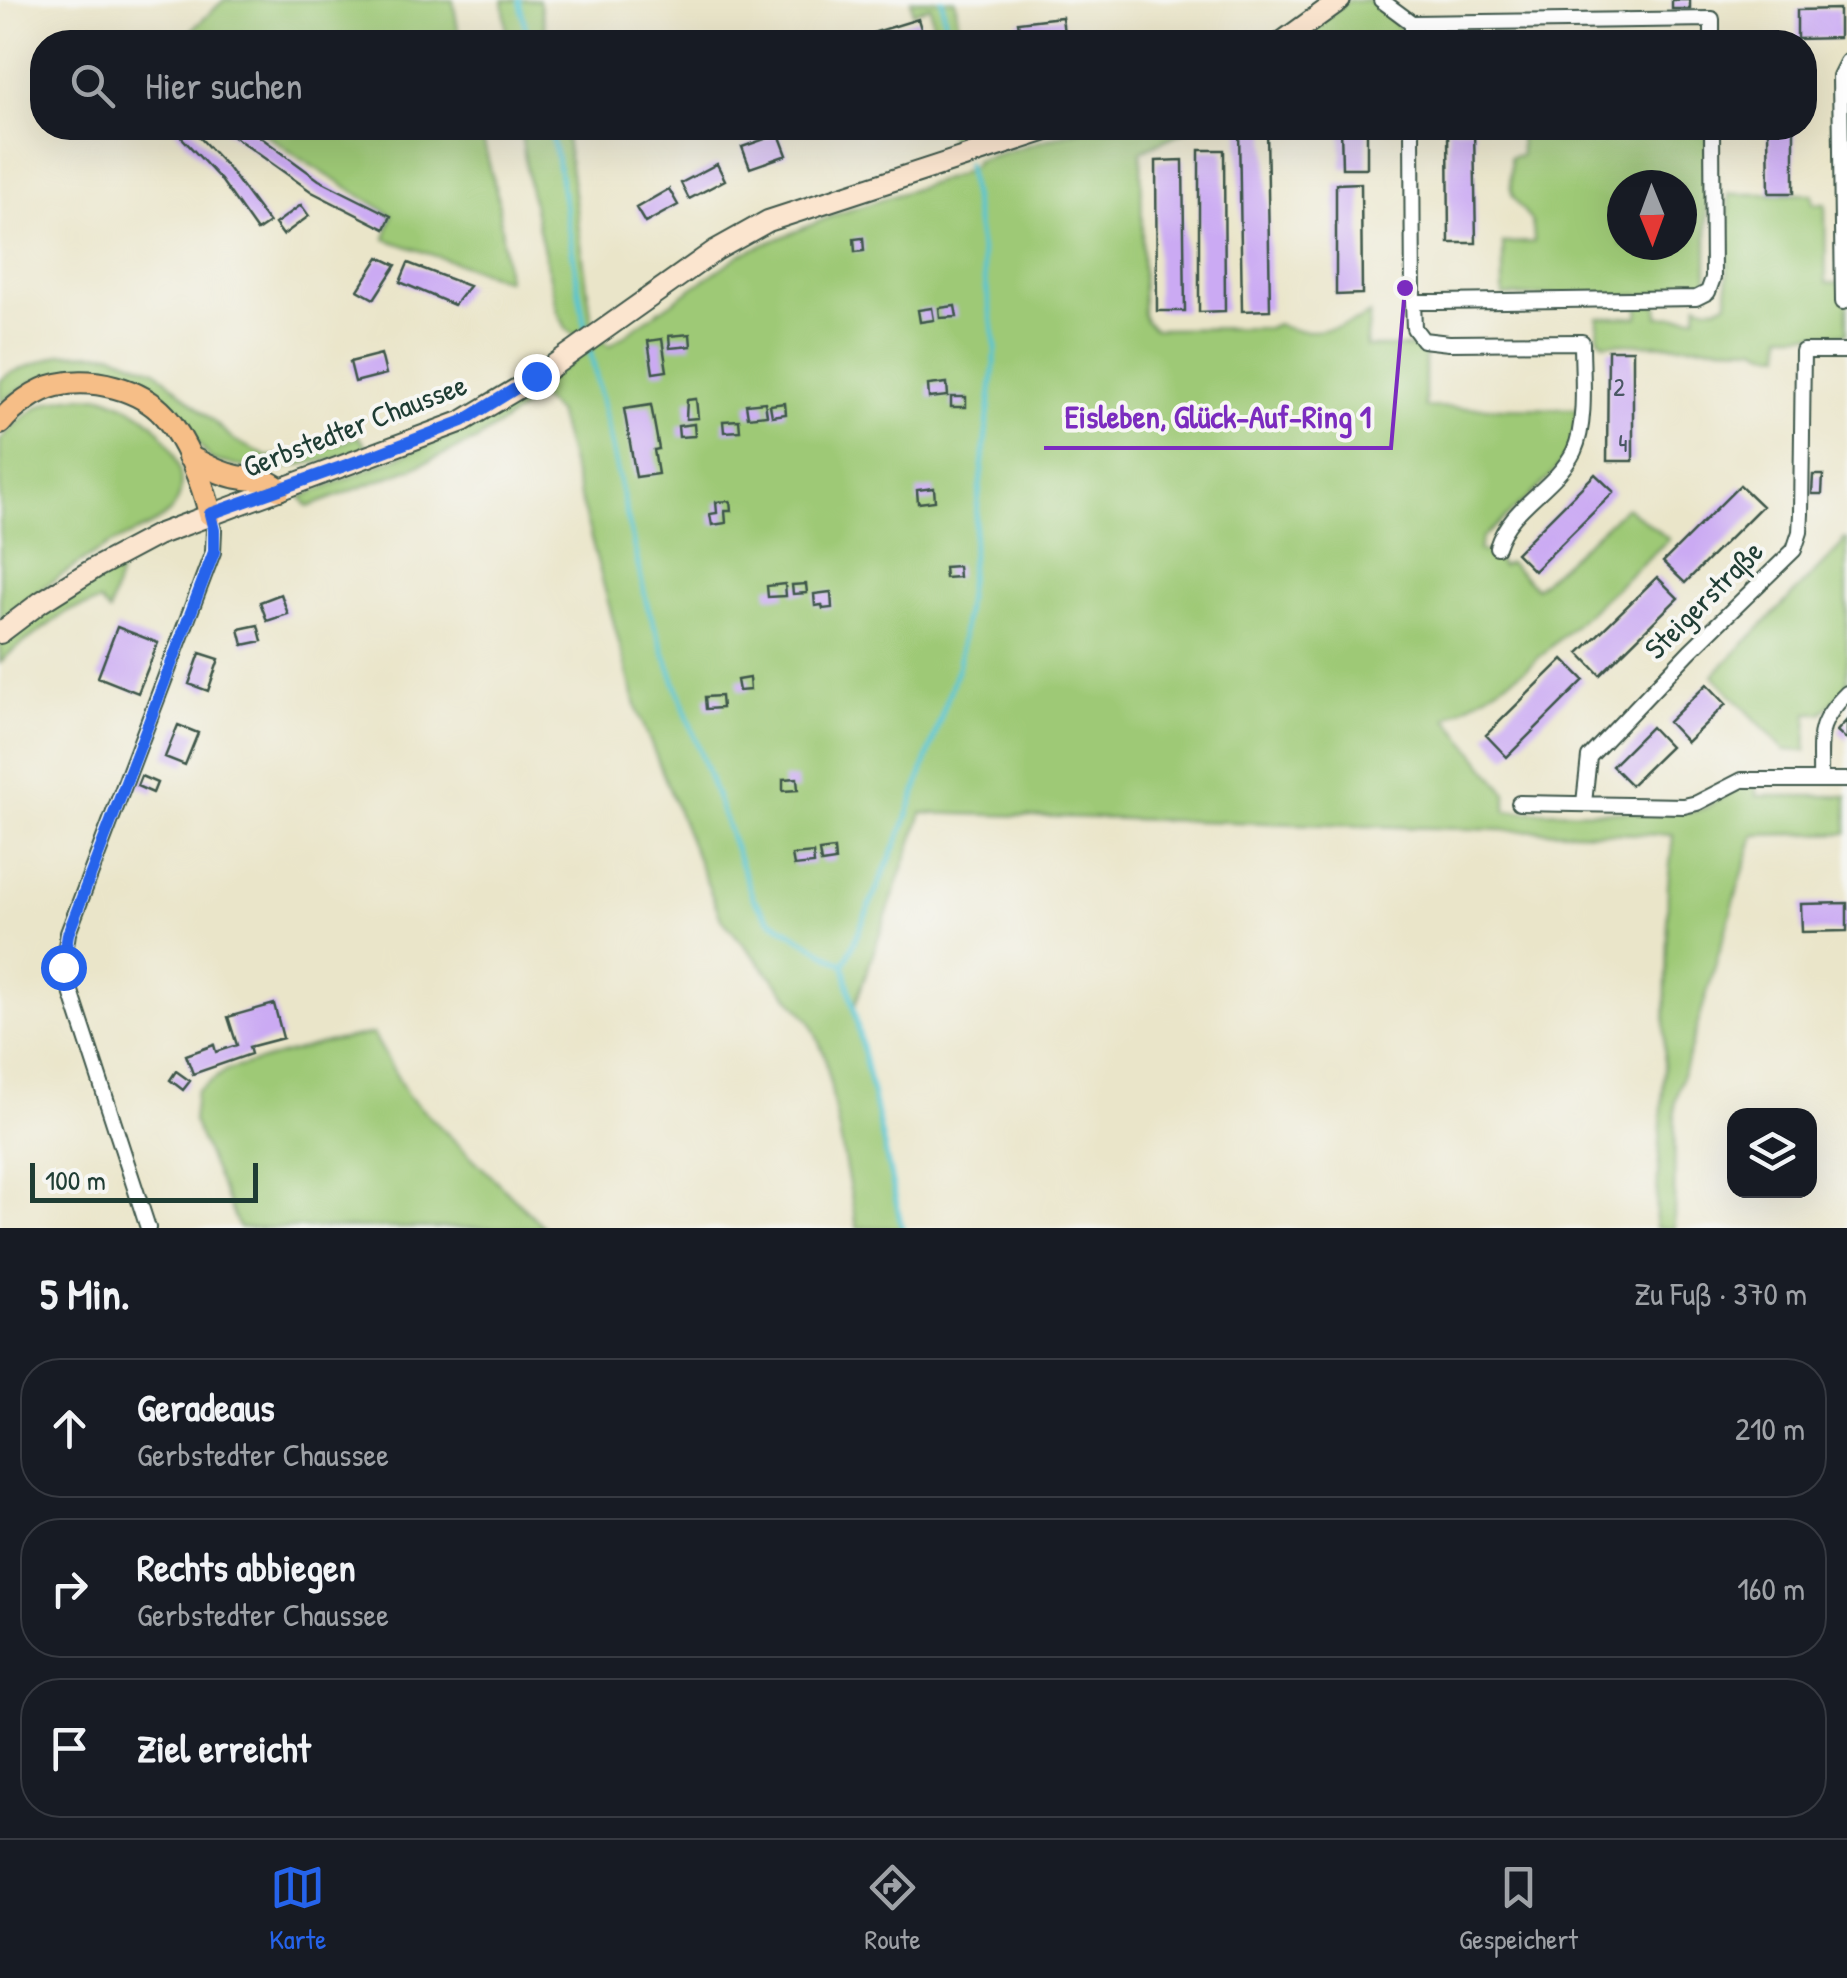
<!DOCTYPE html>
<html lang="de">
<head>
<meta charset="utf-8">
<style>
  body { margin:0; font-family:"Patrick Hand",sans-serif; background:#20242c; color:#f1f3f6 }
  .controls { position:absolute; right:30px; bottom:30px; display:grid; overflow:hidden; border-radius:20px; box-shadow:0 10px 40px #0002 }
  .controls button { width:90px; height:90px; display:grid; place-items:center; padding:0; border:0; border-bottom:2px solid #363941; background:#171b24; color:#f1f3f6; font:50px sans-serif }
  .compass { position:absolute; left:1607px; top:170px; width:90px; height:90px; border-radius:50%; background:#171b24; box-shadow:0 10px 40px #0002; rotate:179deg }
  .scale { position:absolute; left:30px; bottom:25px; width:228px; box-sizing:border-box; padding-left:10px; border:5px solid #1f3d34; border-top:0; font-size:28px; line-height:35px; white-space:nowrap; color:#1f3d34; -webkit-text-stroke:8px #f6f6f2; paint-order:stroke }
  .stop { position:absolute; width:30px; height:30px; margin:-22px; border:8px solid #2563eb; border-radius:50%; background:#fff }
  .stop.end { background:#2563eb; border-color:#fff; box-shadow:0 2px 10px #0008 }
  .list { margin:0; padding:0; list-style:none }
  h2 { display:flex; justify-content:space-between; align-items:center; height:130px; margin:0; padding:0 40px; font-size:42px }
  h2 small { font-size:32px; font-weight:400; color:#9ea1a6 }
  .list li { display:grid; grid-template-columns:65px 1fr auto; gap:30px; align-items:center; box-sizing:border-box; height:140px; margin:0 20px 20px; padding:0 20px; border:2px solid #363941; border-radius:40px }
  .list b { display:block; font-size:38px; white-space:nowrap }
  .list p { margin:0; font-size:32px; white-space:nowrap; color:#9ea1a6 }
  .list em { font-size:32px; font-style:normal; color:#9ea1a6 }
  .icon { flex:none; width:55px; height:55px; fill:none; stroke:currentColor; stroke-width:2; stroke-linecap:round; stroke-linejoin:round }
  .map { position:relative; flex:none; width:1847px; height:1228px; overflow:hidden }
  .search { position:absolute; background:#171b24; box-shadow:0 10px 40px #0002; left:30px; right:30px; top:30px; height:110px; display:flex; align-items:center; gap:25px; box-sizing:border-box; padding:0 35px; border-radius:40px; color:#9ea1a6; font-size:38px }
  .sheet { height:610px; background:#171b24 }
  nav { display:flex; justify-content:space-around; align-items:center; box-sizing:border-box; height:140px; border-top:2px solid #363941; background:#171b24; font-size:28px; color:#9ea1a6 }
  nav a { display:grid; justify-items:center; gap:5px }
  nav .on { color:#2563eb }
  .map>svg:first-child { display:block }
</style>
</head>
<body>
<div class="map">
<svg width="1847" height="1228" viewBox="0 0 1847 1228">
  <rect width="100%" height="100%" fill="#f6f6f2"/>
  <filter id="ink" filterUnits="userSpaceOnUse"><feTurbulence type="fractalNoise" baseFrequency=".01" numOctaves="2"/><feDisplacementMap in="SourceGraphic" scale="20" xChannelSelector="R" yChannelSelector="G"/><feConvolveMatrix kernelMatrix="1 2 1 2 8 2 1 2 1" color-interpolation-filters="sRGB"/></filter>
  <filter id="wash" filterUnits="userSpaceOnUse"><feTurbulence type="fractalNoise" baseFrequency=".0048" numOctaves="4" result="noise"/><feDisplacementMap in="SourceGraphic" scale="40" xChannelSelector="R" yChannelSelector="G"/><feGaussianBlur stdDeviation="2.25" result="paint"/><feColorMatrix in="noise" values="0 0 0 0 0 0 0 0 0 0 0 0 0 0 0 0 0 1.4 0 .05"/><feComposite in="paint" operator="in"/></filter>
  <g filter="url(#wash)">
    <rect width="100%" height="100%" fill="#eae5c9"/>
    <path fill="#9ec976" stroke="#5e8355" stroke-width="2.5" fill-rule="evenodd" d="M224,0H453L460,42H179Z
      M503,0H539L548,42H508Z
      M911,0H955L961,42H936L930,6L913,13Z
      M1349,0H1369L1392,19L1405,36L1400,42H1291Z
      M257,128H480L498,199L507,280L385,239L392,215L301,159Z
      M520,128H638L566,137L592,322L575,336L566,328L558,312L530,191Z
      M948,128H973L974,140L951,146Z
      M1085,128H1191L1141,151L1143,314L1146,322L1154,329L1268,328L1277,324C1301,338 1347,329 1370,314L1366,347H1425V407L1577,409C1575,424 1574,441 1566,455C1550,483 1507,515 1482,538L1479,550L1494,555L1501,566L1509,563L1536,588L1626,507L1669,539L1525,670L1447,718L1506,793V811L1692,812L1707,807L1740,786H1757V796H1847V833L1754,835L1675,1101L1674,1228H1655L1664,1073L1668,885L1673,835L922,813L853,1011L902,1228H857L825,1056L810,1021L721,918L637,709L557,412L539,397L477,440L412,468L308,507L301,497L474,426L514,403L603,340L609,346L741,254L835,215L957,175L975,165V161Z
      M1509,128H1707V281L1699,290L1685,295L1503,296V243L1534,242C1534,212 1526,219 1514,198C1508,187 1511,169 1510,157L1521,155L1520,131H1509ZM1622,185H1682V245H1622Z
      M1729,194H1812L1813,204H1825L1826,283H1847V334H1782V353L1767,352L1756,347L1604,343L1598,337V317H1638L1639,305L1657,304L1658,317L1696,316L1697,303C1707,308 1719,309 1727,302Z
      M111,353L156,370L234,440L268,457L315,452L359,436L367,448L333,459L261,471L212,460L162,400L128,378L85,371L37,379L0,402V381L10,373L62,354Z
      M103,396C120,403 137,409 151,422C173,441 194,487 170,512C155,528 121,537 102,549C67,570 32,595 0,620V441C35,401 52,397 103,396Z
      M1844,539L1847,540V688L1822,713H1808L1806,751L1785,750L1713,675L1841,546Z
      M121,568L109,612L100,602L68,611L11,652L0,663V644L58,601Z
      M373,1034L408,1096L545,1228H239L193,1121L196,1092L227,1070L327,1042Z"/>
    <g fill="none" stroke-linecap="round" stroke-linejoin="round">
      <path stroke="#59c5d1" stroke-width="5" d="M519,0L529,42
        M942,0L948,42
        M549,128L557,158L586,334
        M960,128L965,153
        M590,350L647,605L753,898L769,919L844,965L902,1228
        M844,965L904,826L959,664L996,348L967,164"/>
    </g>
    <g id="blocks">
      <path fill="#cbaaf3" d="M1672,0H1690V9H1672Z
        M1839,9V38L1797,39V10Z
        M1062,17L1065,42H1021L1018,22Z
        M918,19L922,32L888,42H855L853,39Z
        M173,128H191L229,169L269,223L257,231L221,180Z
        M222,128H248L319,180L391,216L385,229L312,192Z
        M1239,128H1267L1270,310L1242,311Z
        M1341,128H1367V168H1342Z
        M1448,128H1474L1476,243H1449Z
        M1768,128H1794V193H1769Z
        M779,134L787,155L750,168L742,147Z
        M1199,150H1224L1225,311L1199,312Z
        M1183,160L1185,311H1157L1156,161Z
        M717,164L725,180L689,199L681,183Z
        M1361,183L1362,294L1336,295V184Z
        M669,189L678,205L645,223L636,208Z
        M301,205L309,216L283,235L275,224Z
        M863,238L864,251L855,252L854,239Z
        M379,257L396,265L374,299L358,290Z
        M408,263L469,286L454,305L400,282Z
        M955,306L957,317L940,318L939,308Z
        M932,308L934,320L920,322L918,310Z
        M690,334L691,346L670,348L669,336Z
        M662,339L667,371L653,373L648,341Z
        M1608,350H1633V461H1607Z
        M381,354L386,374L355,382L350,362Z
        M947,383L948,396L929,398L928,385Z
        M951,397H966V407H951Z
        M696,399L698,418L686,419L687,400Z
        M765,402L767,415L748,417L746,404Z
        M785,403L786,414L772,416L770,405Z
        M651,405L659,449L654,450L658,474L636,477L624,409Z
        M739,420L740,431L724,432L723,421Z
        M694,424L695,436L679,437L678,426Z
        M1595,474L1614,492L1534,571L1516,553Z
        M1813,475H1823L1822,494H1812Z
        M1740,485L1762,506L1685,583L1663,562Z
        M934,488L935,501L918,503L917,490Z
        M730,501L731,511H725L726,523L712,525L710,514L717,513L716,502Z
        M958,566L959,577L945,578L944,567Z
        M1657,577L1678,598L1600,675L1579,653Z
        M785,584L786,596L768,597L767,586Z
        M806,584L807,593L793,594L792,585Z
        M831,592L832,608L823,609L822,605L815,606L814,594Z
        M281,594L288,614L267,621L260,602Z
        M258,625L262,641L243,645L239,629Z
        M117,627L158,643L138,693L98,677Z
        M200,653L219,659L208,691L189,684Z
        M1563,659L1584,680L1507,757L1486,735Z
        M749,678L750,690L739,691L737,680Z
        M1707,684L1726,704L1687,742L1668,722Z
        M721,696L722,708L706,709L705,697Z
        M1847,720V740L1837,731Z
        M178,725L198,733L185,765L165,757Z
        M1651,727L1670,747L1631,785L1612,766Z
        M141,776L157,783L153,793L137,786Z
        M797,778L798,790L783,791V779Z
        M834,849L835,861L821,863L819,851Z
        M813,853L814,864L794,866L792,855Z
        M1847,903V931L1802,932L1801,904Z
        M274,1004L283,1038L249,1047L251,1054L193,1074L186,1055L214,1045L216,1052L237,1045L228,1017Z
        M176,1071L190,1081L183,1090L170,1080Z"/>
    </g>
  </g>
  <g filter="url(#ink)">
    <use href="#blocks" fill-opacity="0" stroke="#3d564a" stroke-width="2.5"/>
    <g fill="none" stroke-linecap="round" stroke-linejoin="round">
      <defs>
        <path id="minor" d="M1381,0L1412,23L1712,19V42
          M1412,23V42
          M1412,128L1413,302H1439L1696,298L1708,292L1713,278L1712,128
          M1413,302L1414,328L1423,340L1449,343L1582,342C1582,374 1587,423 1574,451C1555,489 1510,506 1497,547
          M1843,302L1840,76L1847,62
          M1820,780C1821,737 1814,726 1847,693
          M1519,803L1684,806L1697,803L1742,780H1847
          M1584,803L1589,757L1690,651L1794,550L1800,532L1801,514L1803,351H1847
          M148,1228L63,967L68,933L213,552L214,530L210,514"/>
        <path id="secondary" d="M1282,42L1340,0
          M0,633L41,602L95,568L157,535L463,421L537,377L716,250L768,221L1053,128"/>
        <path id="primary" d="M0,423C13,407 37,389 57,385C92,377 140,388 165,416C185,439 203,483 210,514
          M189,457C205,465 220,474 238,477C260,481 258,475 279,489"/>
      </defs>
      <use href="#minor" stroke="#3d564a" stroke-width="18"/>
      <use href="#secondary" stroke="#3d564a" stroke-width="24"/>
      <use href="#primary" stroke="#3d564a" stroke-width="26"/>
      <use href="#minor" stroke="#fff" stroke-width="14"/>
      <use href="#secondary" stroke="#fbe5cf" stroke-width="20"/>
      <use href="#primary" stroke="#f6be87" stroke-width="22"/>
    </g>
  </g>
  <g fill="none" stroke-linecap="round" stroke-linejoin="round" filter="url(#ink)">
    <path stroke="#2563eb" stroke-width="12" d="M63,967L68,934L214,552V530L210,514L372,456L463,421L536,376"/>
  </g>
  <g text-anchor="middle" stroke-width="8" stroke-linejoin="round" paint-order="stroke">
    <g font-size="25" fill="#4a5864">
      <text x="1619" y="396">2</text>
      <text x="1623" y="452">4</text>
    </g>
    <g font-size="30" fill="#1f3d34" stroke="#f6f6f2">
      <text transform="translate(355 426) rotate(-21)" y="10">Gerbstedter Chaussee</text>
      <text transform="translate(1704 600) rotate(-45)" y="10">Steigerstraße</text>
    </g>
  </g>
  <path fill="none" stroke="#7b2cbf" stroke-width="4" d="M1405 288L1391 448H1044"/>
  <circle fill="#7b2cbf" stroke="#f6f6f2" stroke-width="4" cx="1405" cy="288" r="10"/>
  <g font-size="32" text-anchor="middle" font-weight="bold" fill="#7b2cbf" stroke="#f6f6f2" stroke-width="8" stroke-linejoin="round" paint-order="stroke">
    <text x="1218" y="428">Eisleben, Glück-Auf-Ring 1</text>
  </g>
</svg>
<div class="controls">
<button><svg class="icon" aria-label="layers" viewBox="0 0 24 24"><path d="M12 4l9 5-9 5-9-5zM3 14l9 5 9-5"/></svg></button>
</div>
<svg class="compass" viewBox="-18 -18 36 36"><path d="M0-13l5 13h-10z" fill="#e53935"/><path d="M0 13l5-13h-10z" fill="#9ea1a6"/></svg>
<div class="scale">100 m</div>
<div class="stop" style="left:63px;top:967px"></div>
<div class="stop end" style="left:536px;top:376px"></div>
<div class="search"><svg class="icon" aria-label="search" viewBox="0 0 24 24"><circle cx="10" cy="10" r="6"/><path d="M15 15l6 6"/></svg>Hier suchen</div>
</div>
<section class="sheet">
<h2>5 Min.<small>Zu Fuß · 370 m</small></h2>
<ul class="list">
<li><svg class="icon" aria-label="ahead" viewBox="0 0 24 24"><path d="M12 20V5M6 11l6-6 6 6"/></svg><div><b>Geradeaus</b><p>Gerbstedter Chaussee</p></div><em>210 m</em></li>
<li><svg class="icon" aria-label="right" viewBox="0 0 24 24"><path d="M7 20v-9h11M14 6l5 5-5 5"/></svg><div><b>Rechts abbiegen</b><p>Gerbstedter Chaussee</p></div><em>160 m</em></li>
<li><svg class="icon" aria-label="arrive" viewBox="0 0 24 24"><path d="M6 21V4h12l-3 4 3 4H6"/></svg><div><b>Ziel erreicht</b></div></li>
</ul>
</section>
<nav>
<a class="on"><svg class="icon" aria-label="map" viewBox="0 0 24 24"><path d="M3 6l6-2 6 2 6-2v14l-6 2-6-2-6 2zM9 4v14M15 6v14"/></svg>Karte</a>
<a><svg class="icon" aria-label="directions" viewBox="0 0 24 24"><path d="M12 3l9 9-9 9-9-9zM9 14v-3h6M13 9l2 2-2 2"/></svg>Route</a>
<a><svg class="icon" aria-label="saved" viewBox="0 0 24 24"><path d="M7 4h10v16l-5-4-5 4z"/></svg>Gespeichert</a>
</nav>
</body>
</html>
